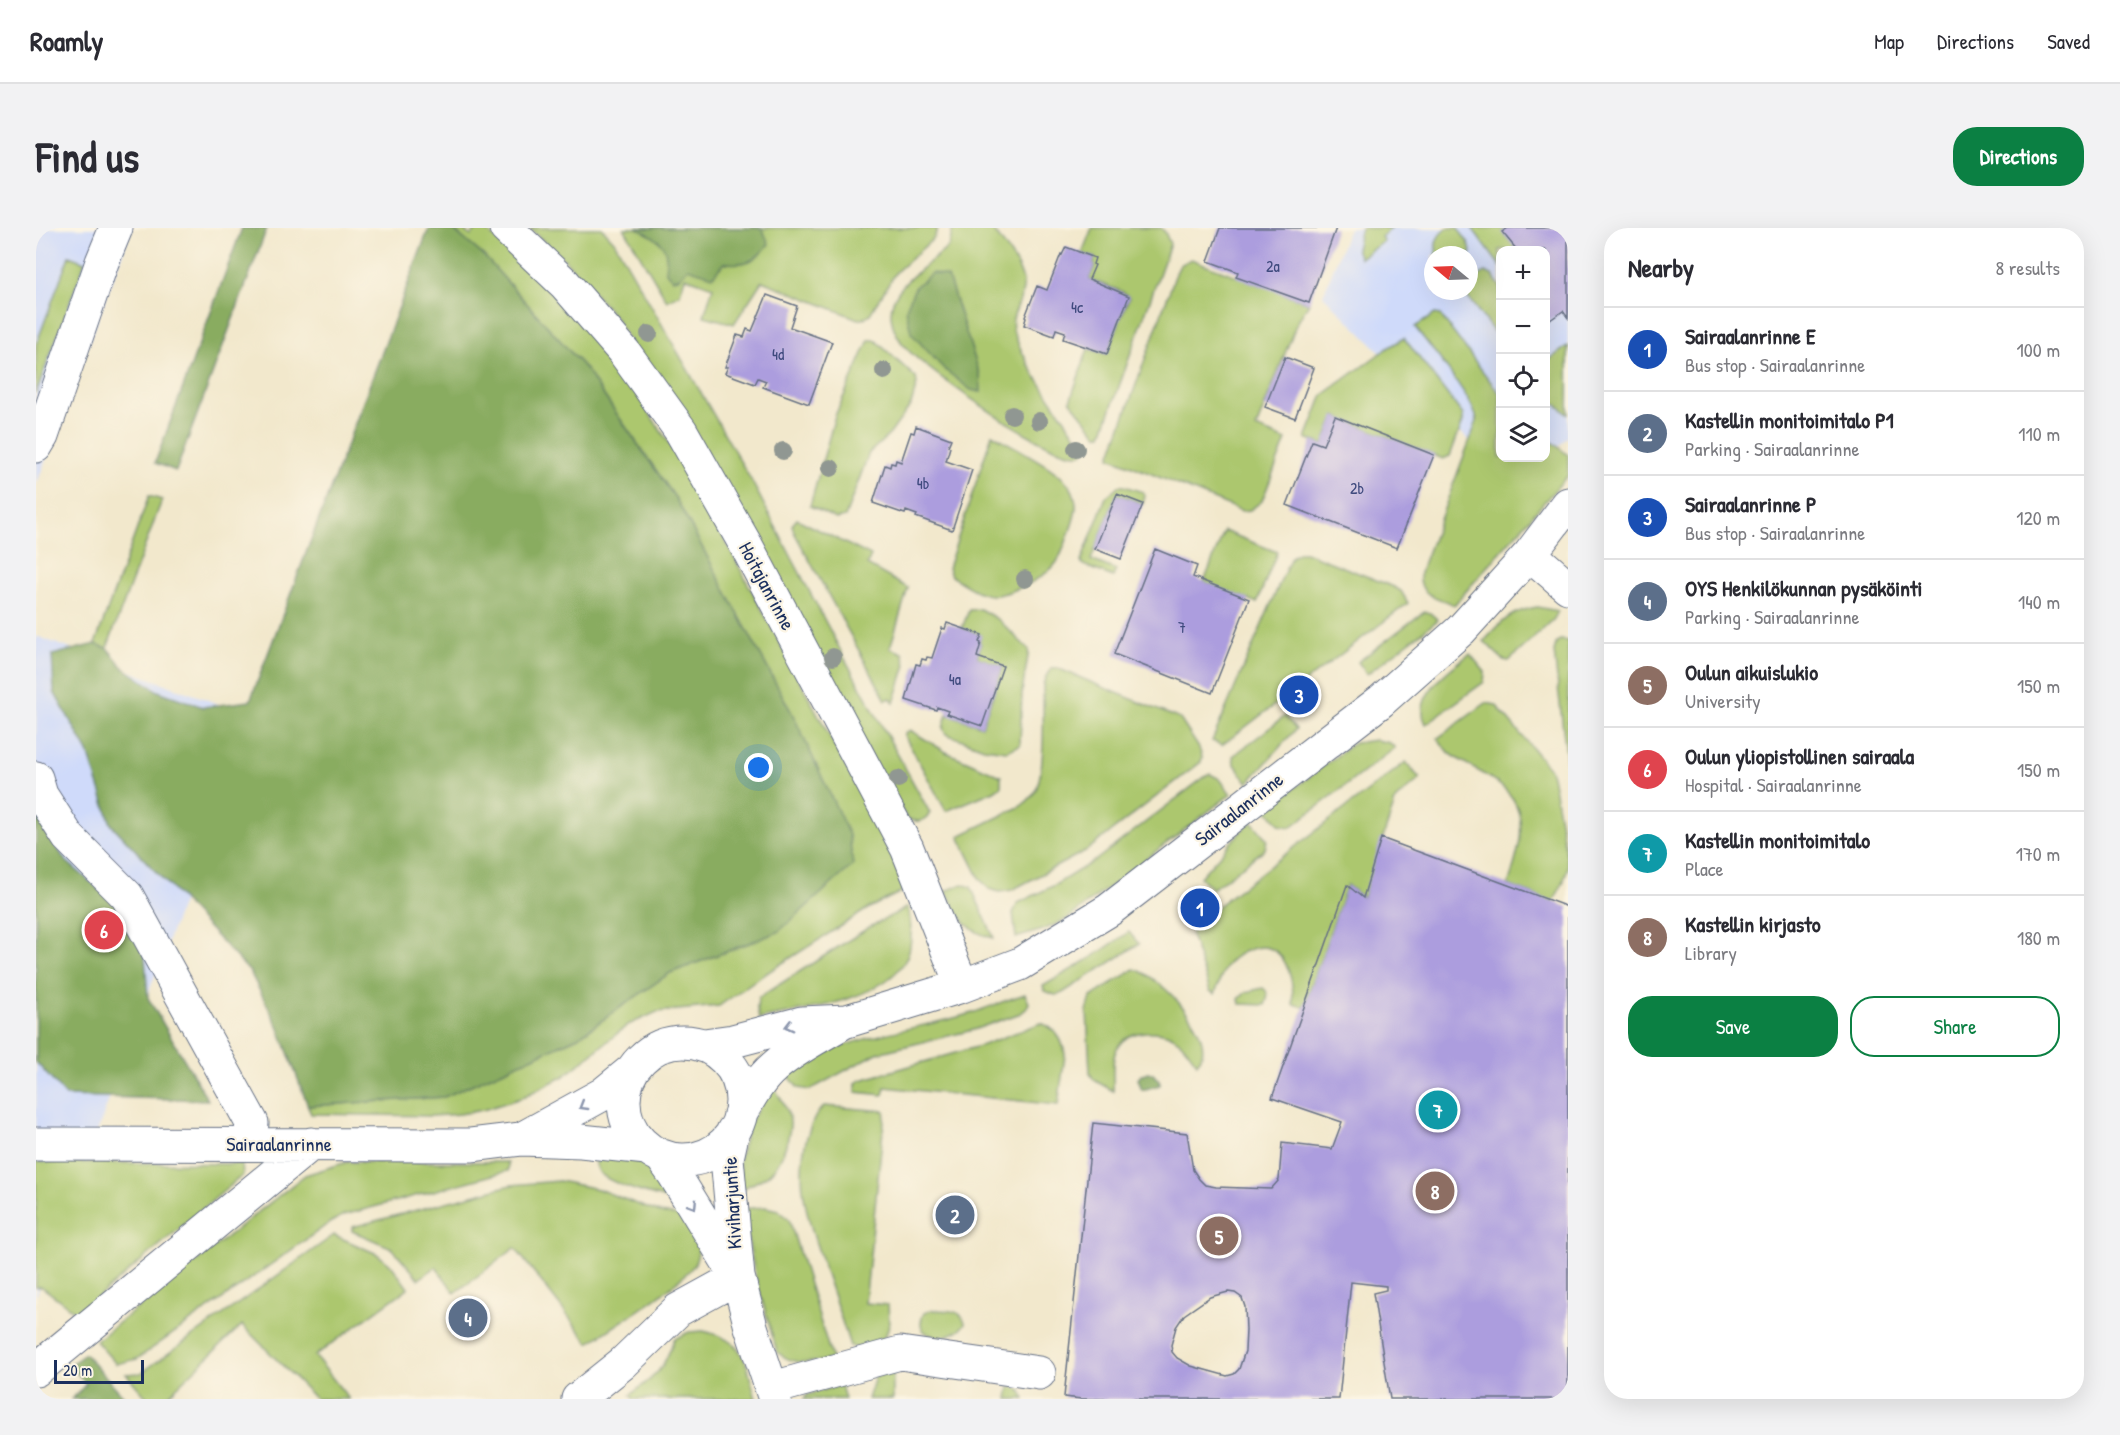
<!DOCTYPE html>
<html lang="en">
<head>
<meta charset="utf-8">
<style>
  body { margin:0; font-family:"Patrick Hand",sans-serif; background:#f2f2f3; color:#2b2b33 }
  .controls { position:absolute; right:18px; top:18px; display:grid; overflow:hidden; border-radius:12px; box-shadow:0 6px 24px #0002 }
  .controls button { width:54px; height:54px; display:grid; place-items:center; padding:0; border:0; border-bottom:2px solid #e1e1e2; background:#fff; color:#2b2b33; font:30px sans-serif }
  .compass { position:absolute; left:1388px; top:18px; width:54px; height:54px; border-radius:50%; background:#fff; box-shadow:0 6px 24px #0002; rotate:289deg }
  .scale { position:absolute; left:18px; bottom:15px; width:90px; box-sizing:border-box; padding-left:6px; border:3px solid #1b2f5e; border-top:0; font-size:16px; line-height:21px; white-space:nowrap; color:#1b2f5e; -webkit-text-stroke:4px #fcf5e5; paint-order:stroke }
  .you { position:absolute; left:723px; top:540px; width:21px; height:21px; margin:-15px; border:4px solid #fff; border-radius:50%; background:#1a73e8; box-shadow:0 0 0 9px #1a73e833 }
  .badge { display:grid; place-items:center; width:39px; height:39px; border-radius:50%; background:#0b8043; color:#fff; font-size:20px; font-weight:700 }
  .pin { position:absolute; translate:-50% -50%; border:3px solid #fff; box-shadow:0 2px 6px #0006 }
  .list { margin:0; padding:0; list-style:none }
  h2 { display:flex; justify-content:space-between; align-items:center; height:78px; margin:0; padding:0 24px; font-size:26px }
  h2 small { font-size:20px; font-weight:400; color:#7c7c81 }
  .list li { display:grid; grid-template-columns:39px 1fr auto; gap:18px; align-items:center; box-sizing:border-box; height:84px; padding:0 24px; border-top:2px solid #e1e1e2 }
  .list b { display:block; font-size:22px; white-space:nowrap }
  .list p { margin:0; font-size:20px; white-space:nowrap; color:#7c7c81 }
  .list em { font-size:20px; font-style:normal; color:#7c7c81 }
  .actions { display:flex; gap:12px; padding:18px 24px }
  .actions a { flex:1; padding:14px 0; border:2px solid #0b8043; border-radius:24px; text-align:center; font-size:21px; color:#0b8043 }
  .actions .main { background:#0b8043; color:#fff }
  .icon { flex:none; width:33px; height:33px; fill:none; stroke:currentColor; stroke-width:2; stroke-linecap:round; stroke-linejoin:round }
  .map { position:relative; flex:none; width:1532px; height:1171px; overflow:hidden; border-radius:24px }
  header { display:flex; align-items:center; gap:36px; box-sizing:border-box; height:84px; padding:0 30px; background:#fff; border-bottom:2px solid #e1e1e2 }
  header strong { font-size:28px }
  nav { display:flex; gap:33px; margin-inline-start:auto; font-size:21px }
  .intro { display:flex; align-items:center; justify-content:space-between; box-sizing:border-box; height:144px; padding:0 36px }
  h1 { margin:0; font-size:42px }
  .button { padding:15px 27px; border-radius:24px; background:#0b8043; color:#fff; font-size:21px; font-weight:700 }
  main { display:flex; gap:36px; padding:0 36px }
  aside { flex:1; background:#fff; border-radius:24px; box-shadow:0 6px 24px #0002 }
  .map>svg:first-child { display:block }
</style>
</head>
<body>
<header>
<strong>Roamly</strong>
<nav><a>Map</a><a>Directions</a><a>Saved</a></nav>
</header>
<div class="intro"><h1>Find us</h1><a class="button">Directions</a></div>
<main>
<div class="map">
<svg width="1532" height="1171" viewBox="0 0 1532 1171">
  <rect width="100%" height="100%" fill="#fcf5e5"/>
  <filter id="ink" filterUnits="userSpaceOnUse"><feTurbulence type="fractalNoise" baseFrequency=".0167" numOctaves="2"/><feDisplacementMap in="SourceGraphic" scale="12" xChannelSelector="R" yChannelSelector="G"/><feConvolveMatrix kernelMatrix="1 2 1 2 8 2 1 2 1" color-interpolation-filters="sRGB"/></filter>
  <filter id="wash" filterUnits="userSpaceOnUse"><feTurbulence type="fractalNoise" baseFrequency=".008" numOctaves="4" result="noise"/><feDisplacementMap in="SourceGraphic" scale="24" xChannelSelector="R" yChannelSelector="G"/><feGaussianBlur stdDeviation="1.35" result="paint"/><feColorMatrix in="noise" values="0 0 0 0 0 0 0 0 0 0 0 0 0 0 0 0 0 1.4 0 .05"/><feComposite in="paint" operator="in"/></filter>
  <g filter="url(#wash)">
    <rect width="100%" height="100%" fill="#f2e8cc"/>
    <path fill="#cfdafa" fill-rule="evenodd" d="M0,0H96L0,258Z
      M1313,0H1532V208L1484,263L1287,67ZM1464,22H1510V230H1464ZM1397,27H1433V63H1397Z
      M0,408L215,488L0,1069Z"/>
    <path fill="#acc76e" stroke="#647b66" stroke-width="1.5" d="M415,0H424L435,8L442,0H448L504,51L558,110L602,168L655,249L846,606L863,643L869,662L833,680L718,753L683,778L621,784L592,797L528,848L485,870L447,882L424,886L395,888L275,886L272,878L408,869L542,809L634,745L742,704L758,489L640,271L548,139L448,28Z
      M493,0H566L578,13L715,252L809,431L894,585C888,594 882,595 871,591L579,89L528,31Z
      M588,0H902L898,10L860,44L834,86L827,91H822L726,53L698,96L668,88L677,59L649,49L644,66L631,73Z
      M917,0H956C966,15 990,43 987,61C985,77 972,89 978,105C994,148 1025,182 1048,221L1047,225C1022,237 892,143 872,122C863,113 855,99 855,85C855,56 895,36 913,18Z
      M1056,0H1125L1129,4L1134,16L1066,206H1061L1034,173L1052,121L1071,126L1093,69L1087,64L1053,51L1059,37L1057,36L1059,30L1046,25Z
      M1325,0H1355V1L1345,9L1348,13L1324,30L1320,21Z
      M1411,0H1421C1429,10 1439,19 1433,32V27H1401C1398,15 1401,7 1411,0Z
      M1436,0H1472L1467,4L1481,22H1464V38Z
      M33,28L49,34L0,165V117Z
      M1155,31L1273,75L1260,97L1220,200L1250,212L1226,273L1214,282L1206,283L1074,229L1140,45L1144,37Z
      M1449,44L1456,47L1464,58V112L1427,63H1433V55Z
      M1399,86L1404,87L1464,166V230H1510V209L1532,227V247L1418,377C1400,368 1382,369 1384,345L1441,193C1439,172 1393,118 1379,99Z
      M1368,110L1427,187V193L1414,228L1407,231L1299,188L1287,217L1270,210L1287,167L1350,121Z
      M833,112H839L880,150L881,156L875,177L854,206L833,225L809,289L800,291L774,278L799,188Z
      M1532,118V186L1510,168V134Z
      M956,206C976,218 1024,241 1035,260C1038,264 1040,273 1040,278C1041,287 1026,326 1021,334C1011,349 979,364 961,367C945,369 928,356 915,348L912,340Z
      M1083,258H1088L1107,264L1109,268L1107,276L1081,266L1055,332L1080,342L1077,349L1047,337L1045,334L1070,269Z
      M113,268L126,272L71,420L59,416Z
      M761,291L835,328L831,337L872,360L854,420L867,425L870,437L858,475L855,470L850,472L758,304L756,297Z
      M1188,303L1241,324L1221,375L1168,354Z
      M1264,324H1269L1358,359L1365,363L1372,375L1186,517L1176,513L1255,329Z
      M1501,379L1522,383L1518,391L1473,433L1467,432L1448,413C1467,393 1472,384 1501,379Z
      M944,381L963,392L993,422L986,464L984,517L971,523L948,520L910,506L907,500L911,486L946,498L967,439L941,429L945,416L943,414L945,407L926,400L933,382Z
      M1389,384L1394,385L1402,392L1331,446L1322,434L1385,386Z
      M1524,412L1532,413V544L1518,424L1520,416Z
      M1434,426L1449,444L1448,454L1390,496C1375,468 1415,440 1434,426Z
      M1015,440H1021L1144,491L1163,520L1166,529L1165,534L1051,622L976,662L964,664L953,661L944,651L923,608L985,578C994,572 1001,563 1003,552C1009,526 1007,485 1007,457L1009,450Z
      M1450,475L1460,477L1513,540L1516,547L1532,638L1527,655L1517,674L1472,657C1480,632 1493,596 1477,571C1468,557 1451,548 1437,540C1422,530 1411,527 1402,510Z
      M1249,488L1260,501L1212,555L1198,535L1197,528Z
      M874,502L910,524L965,548V558L958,563L910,583L868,507Z
      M1340,512L1354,515L1359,520L1255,599L1244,597L1231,581L1318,515Z
      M1370,534L1384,551L1360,571L1327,670L1311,657L1268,779L1257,776C1258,751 1249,710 1215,721C1206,724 1197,729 1192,736C1185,745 1182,757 1179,766L1174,763L1155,707L1158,696Z
      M1174,546L1184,551L1195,566L1031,691L1009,701L980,710L977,685L982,675L1019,657L1060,632L1170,548Z
      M1216,594L1231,611L1229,621L1176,661L1164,649L1206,602Z
      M926,656L935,659L958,710C929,704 923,687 910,663Z
      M872,679C875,696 878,717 869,733C847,772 764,783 723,791L721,780L722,770L832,700Z
      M1093,704L1103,716L1025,766L1019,767L1009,763L1007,758L1055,730Z
      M1098,741C1122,746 1186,810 1161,835C1155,828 1150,818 1143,813C1128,800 1095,800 1083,817C1074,829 1078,849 1077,863L1058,852L1054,845L1051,783L1055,769Z
      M1227,760C1233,764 1232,771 1229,777L1204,776L1203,771L1210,764Z
      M989,766L993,775L990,781L985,785L937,802L841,825L774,862L762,860L752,847C804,807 872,804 933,786C951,780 970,772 989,766Z
      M1005,795C1019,800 1027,812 1029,827L1022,877L849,859L847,867L820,864V855L825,852L947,817Z
      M738,858C743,869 753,882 754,893C755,901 752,909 750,917C741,945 731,950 705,961L703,932L713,895Z
      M788,878L849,883L829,1075L852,1077C855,1112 851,1110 820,1120L814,1118C806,1093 798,1068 789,1043C775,999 757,956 771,909C775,897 779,886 788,878Z
      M558,927C606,932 612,930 639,973C622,969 575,957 564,945C560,940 559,933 558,927Z
      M0,934L206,936L207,947L42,1086L6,1059H0Z
      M311,934H472V943L308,987L295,994L101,1131L80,1136L60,1113L269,947Z
      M523,953L562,961L624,985L650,989C658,1003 666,1016 660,1033C653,1052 574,1101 553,1115L479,1020L419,1065L400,1039L383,1051L356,1020L316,1003V999L475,957Z
      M729,979L742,982L753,991L796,1131C776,1135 757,1138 741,1124L720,1051L706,981Z
      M298,1007L341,1026L356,1038L372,1060L279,1128L313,1171H280L206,1097L128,1171H112L90,1146L105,1145Z
      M896,1082C908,1083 926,1080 929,1095C918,1115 873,1113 888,1085Z
      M667,1103C711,1113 709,1133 720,1171H598L594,1167C620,1148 628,1142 638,1111L653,1104Z
      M851,1144L857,1145V1171H832L839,1149Z
      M805,1157L809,1171H768L771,1167Z
      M974,1159L983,1160L989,1171H972Z"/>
    <path fill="#89ac61" stroke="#526e60" stroke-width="1.5" d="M206,0H231L140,243L119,235Z
      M393,0H415L448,28L548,139L640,271L758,489L813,607L817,637L742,704L634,745L542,809L408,869L272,878L242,798L214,744L75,596L52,524L18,464L16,427L59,416L71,420L88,440L122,463L167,479L214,473Z
      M601,0H726L733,16C719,34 710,37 688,35L677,48L652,40L643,50L636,51L630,44C633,16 625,13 601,0Z
      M896,45L912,49L944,147L945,164L935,162L908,141L875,105L870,81L879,59Z
      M0,587L29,632L92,686L109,729L112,770L172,872L30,868L0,834Z
      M1112,844L1117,846L1124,854V857L1106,862L1102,851L1105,847Z
      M49,1126L90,1171H36L50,1156L34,1137Z"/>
    <g id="blocks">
      <path fill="#ac9dde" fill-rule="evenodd" d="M1184,0H1300L1273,75L1200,49L1202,44L1172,33Z
        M1472,0H1532V90L1527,83L1514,92L1510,86V22H1481L1466,4Z
        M1030,19L1059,30L1057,36L1059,37L1053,51L1093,68L1071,126L1027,111L1029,104L1020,101L1018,108L988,97L990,90L989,89L1001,58L1011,62L1025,26L1026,27Z
        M731,67L761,78L754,99L796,114L773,176L727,159L730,153L722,150L719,156L689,145L692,139H689L701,107L708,109L711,101L716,103Z
        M1249,129L1278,140L1259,190L1229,179Z
        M1299,188L1398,227L1361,320L1251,277L1276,213L1287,217Z
        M880,198L915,211L912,218L914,219L910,233L936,242L916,302L880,289L881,287L870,283L869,286L837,275L849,237L854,239L855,235L859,236L860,232L865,234L875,204L878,205Z
        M1081,266L1107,276L1085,331L1059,321Z
        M1119,321L1161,338L1157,349L1213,371L1176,465L1078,426Z
        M911,395L946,407L943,414L945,415L941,429L967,438L946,498L911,486L912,483L901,479L900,482L870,472L880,436L884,437L886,431L890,432L891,429L896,430L906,400L909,401Z
        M1272,470L1277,475L1265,484L1261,478Z
        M1345,610L1532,679V1171H1354L1337,1065L1350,1062V1058L1315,1054L1303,1171H1046L1028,1169L1057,895L1151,905L1157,942L1163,951L1169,957L1180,959L1235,961L1243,952L1246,915L1296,921L1306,894L1236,870L1311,657L1327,670ZM1192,1064L1199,1065L1206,1070L1209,1079L1210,1102L1209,1123L1203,1141L1198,1146L1191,1148L1155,1138L1141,1130L1136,1124L1135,1117L1140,1099L1148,1087L1174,1069Z
        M1159,665L1163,670L1152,679L1147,674Z"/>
    </g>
  </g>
  <g filter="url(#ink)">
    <use href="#blocks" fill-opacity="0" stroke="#667084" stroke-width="1.5"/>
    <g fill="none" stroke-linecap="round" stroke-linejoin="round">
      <defs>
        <path id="minor" d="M470,0L529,56L588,124L645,203L711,319L871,620L926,758
          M0,218L6,208L66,34L80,0
          M1494,326L1532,359
          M0,550L5,567L32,609L91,668L216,895L214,916
          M588 873a59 59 0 1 1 118 0a59 59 0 1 1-118 0Z
          M668,817L697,813L766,795L811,793L926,758L984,736L1073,682L1345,473L1425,402L1494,326L1532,276
          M704,886C714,869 723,852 738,839C758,821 783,809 806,795
          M697,903L691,930L702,1049L715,1099L739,1171
          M487,910L567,866L594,844
          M0,916L435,917L485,911L545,913L611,920
          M625,928L638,946L697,1042
          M0,1142L275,916
          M737,1160L864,1125L1003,1145
          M542,1171L587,1135L642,1082L702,1049"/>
      </defs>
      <use href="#minor" stroke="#667084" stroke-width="35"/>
      <use href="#minor" stroke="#fff" stroke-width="33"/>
    </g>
    <g fill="#909792">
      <circle cx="613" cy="106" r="9"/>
      <circle cx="848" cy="143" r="9"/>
      <circle cx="976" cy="187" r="9"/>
      <circle cx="1003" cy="193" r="9"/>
      <circle cx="1040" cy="221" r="9"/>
      <circle cx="747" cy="223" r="9"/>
      <circle cx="795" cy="240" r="9"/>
      <circle cx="989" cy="351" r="9"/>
      <circle cx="797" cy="429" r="9"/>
      <circle cx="862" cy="551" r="9"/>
    </g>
    <defs><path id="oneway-chevron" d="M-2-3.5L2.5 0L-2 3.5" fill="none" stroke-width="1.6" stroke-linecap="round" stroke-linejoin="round" transform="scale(1.5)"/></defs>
    <g stroke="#8d97ae">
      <use href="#oneway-chevron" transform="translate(753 798) rotate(165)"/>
      <use href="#oneway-chevron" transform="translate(547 878) rotate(149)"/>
      <use href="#oneway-chevron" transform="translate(657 977) rotate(58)"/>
    </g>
  </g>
  <g text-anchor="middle" stroke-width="4.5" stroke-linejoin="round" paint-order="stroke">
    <g font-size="16" fill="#3f4a7e">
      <text x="1237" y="44">2a</text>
      <text x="1041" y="85">4c</text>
      <text x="742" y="132">4d</text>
      <text x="887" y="261">4b</text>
      <text x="1321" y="266">2b</text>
      <text x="1146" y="405">7</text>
      <text x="919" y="457">4a</text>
    </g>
    <g font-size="20" fill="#1b2f5e" stroke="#fcf5e5">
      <text transform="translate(731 358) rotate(62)" y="7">Hoitajanrinne</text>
      <text transform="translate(1203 581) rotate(-38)" y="7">Sairaalanrinne</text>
      <text x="243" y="923">Sairaalanrinne</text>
      <text transform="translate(696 975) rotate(-93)" y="7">Kiviharjuntie</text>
    </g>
  </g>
</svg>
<div class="controls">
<button>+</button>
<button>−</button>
<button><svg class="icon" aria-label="locate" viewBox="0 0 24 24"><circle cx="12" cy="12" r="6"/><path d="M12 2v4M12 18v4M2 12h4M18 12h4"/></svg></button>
<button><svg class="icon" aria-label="layers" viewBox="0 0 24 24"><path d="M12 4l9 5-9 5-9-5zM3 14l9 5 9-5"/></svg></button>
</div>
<svg class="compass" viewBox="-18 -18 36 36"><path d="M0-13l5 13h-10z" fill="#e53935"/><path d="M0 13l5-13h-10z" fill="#7c7c81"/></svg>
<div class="scale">20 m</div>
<div class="you"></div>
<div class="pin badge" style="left:1164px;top:680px;background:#1a4fb4">1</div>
<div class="pin badge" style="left:919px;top:987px;background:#5c6f8a">2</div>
<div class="pin badge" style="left:1263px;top:467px;background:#1a4fb4">3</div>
<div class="pin badge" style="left:432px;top:1090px;background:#5c6f8a">4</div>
<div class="pin badge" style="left:1183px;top:1008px;background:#8d6e63">5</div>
<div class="pin badge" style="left:68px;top:702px;background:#e0444e">6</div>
<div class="pin badge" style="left:1402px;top:882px;background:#0f9aa8">7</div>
<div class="pin badge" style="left:1399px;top:963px;background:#8d6e63">8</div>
</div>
<aside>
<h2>Nearby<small>8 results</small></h2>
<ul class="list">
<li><span class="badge" style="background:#1a4fb4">1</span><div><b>Sairaalanrinne E</b><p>Bus stop · Sairaalanrinne</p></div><em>100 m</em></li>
<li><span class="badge" style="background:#5c6f8a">2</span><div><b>Kastellin monitoimitalo P1</b><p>Parking · Sairaalanrinne</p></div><em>110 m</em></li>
<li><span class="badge" style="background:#1a4fb4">3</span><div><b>Sairaalanrinne P</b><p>Bus stop · Sairaalanrinne</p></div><em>120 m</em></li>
<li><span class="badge" style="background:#5c6f8a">4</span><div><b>OYS Henkilökunnan pysäköinti</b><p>Parking · Sairaalanrinne</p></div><em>140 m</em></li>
<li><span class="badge" style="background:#8d6e63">5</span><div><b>Oulun aikuislukio</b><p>University</p></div><em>150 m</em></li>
<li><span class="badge" style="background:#e0444e">6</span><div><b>Oulun yliopistollinen sairaala</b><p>Hospital · Sairaalanrinne</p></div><em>150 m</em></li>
<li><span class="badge" style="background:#0f9aa8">7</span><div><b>Kastellin monitoimitalo</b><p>Place</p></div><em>170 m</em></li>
<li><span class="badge" style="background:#8d6e63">8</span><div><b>Kastellin kirjasto</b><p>Library</p></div><em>180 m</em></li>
</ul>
<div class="actions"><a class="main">Save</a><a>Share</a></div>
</aside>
</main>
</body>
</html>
